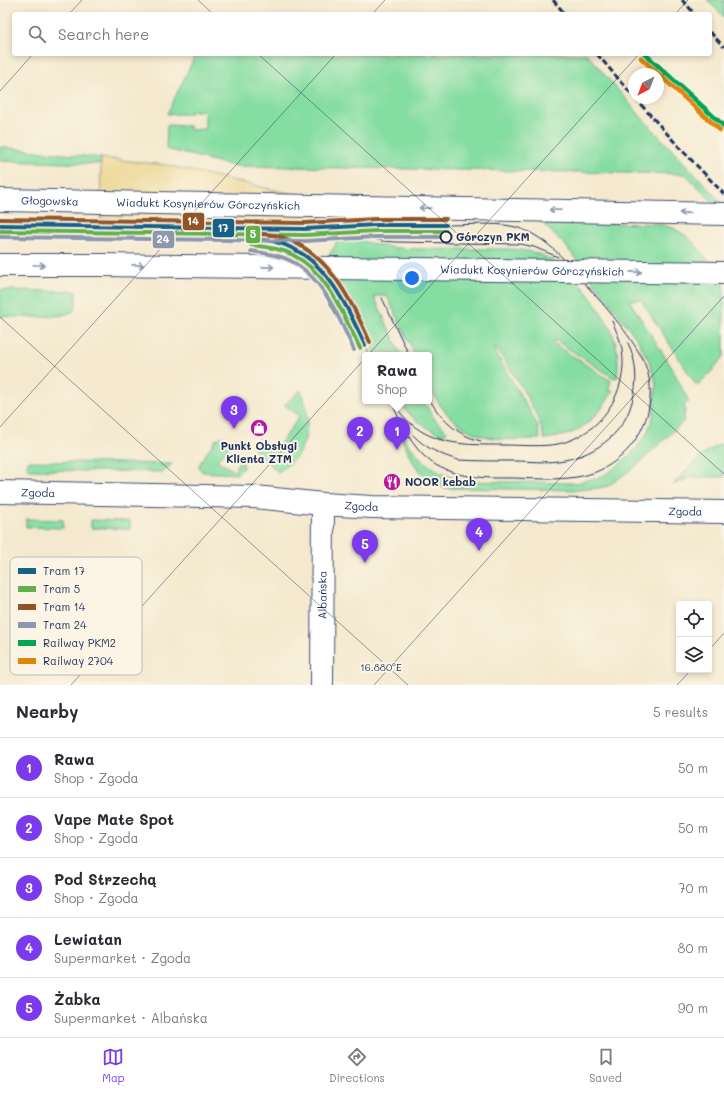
<!DOCTYPE html>
<html lang="en">
<head>
<meta charset="utf-8">
<style>
  body { margin:0; font-family:Mali,sans-serif; background:#f7f7f7; color:#2b2b33 }
  .controls { position:absolute; right:12px; bottom:12px; display:grid; overflow:hidden; border-radius:4px; box-shadow:0 2px 6px #0003 }
  .controls button { width:36px; height:36px; display:grid; place-items:center; padding:0; border:0; border-bottom:1px solid #e1e1e2; background:#fff; color:#2b2b33; font:20px sans-serif }
  .compass { position:absolute; left:628px; top:68px; width:36px; height:36px; border-radius:50%; background:#fff; box-shadow:0 2px 6px #0003; rotate:222deg }
  .you { position:absolute; left:412px; top:278px; width:14px; height:14px; margin:-10px; border:3px solid #fff; border-radius:50%; background:#1a73e8; box-shadow:0 0 0 6px #1a73e833 }
  .badge { display:grid; place-items:center; width:26px; height:26px; border-radius:50%; background:#7c3aed; color:#fff; font-size:13px; font-weight:700 }
  .pin { position:absolute; translate:-50% -33px; filter:drop-shadow(0 1px 2px #0008) }
  .pin::after { content:''; position:absolute; top:21px; width:14px; height:12px; background:inherit; clip-path:polygon(0 0,100% 0,50% 100%) }
  .popup { position:absolute; left:362px; top:352px; width:70px; height:52px; box-sizing:border-box; display:grid; place-content:center; border-radius:4px; background:#fff; filter:drop-shadow(0 1px 3px #0005); font-size:13px; white-space:nowrap; color:#7c7c81 }
  .popup b { font-size:15px; color:#2b2b33 }
  .popup::after { content:''; position:absolute; left:50%; top:100%; margin-left:-8px; border:8px solid transparent; border-top-color:#fff }
  .list { margin:0; padding:0; list-style:none }
  h2 { display:flex; justify-content:space-between; align-items:center; height:52px; margin:0; padding:0 16px; font-size:17px }
  h2 small { font-size:13px; font-weight:400; color:#7c7c81 }
  .list li { display:grid; grid-template-columns:26px 1fr auto; gap:12px; align-items:center; box-sizing:border-box; height:60px; padding:0 16px; border-top:1px solid #e1e1e2 }
  .list b { display:block; font-size:15px; white-space:nowrap }
  .list p { margin:0; font-size:13px; white-space:nowrap; color:#7c7c81 }
  .list em { font-size:13px; font-style:normal; color:#7c7c81 }
  .icon { flex:none; width:22px; height:22px; fill:none; stroke:currentColor; stroke-width:2; stroke-linecap:round; stroke-linejoin:round }
  .map { position:relative; flex:none; width:724px; height:685px; overflow:hidden }
  .search { position:absolute; background:#fff; box-shadow:0 2px 6px #0003; left:12px; right:12px; top:12px; height:44px; display:flex; align-items:center; gap:10px; box-sizing:border-box; padding:0 14px; border-radius:4px; color:#7c7c81; font-size:15px }
  .sheet { height:352px; background:#fff }
  nav { display:flex; justify-content:space-around; align-items:center; box-sizing:border-box; height:56px; border-top:1px solid #e1e1e2; background:#fff; font-size:11px; color:#7c7c81 }
  nav a { display:grid; justify-items:center; gap:2px }
  nav .on { color:#7c3aed }
  .map>svg:first-child { display:block }
</style>
</head>
<body>
<div class="map">
<svg width="724" height="685" viewBox="0 0 724 685">
  <rect width="100%" height="100%" fill="#fcf5e5"/>
  <filter id="ink" filterUnits="userSpaceOnUse"><feTurbulence type="fractalNoise" baseFrequency=".025" numOctaves="2"/><feDisplacementMap in="SourceGraphic" scale="8" xChannelSelector="R" yChannelSelector="G"/><feConvolveMatrix kernelMatrix="1 2 1 2 8 2 1 2 1" color-interpolation-filters="sRGB"/></filter>
  <filter id="wash" filterUnits="userSpaceOnUse"><feTurbulence type="fractalNoise" baseFrequency=".012" numOctaves="4" result="noise"/><feDisplacementMap in="SourceGraphic" scale="16" xChannelSelector="R" yChannelSelector="G"/><feGaussianBlur stdDeviation="0.9" result="paint"/><feColorMatrix in="noise" values="0 0 0 0 0 0 0 0 0 0 0 0 0 0 0 0 0 1.4 0 .05"/><feComposite in="paint" operator="in"/></filter>
  <g filter="url(#wash)">
    <rect width="100%" height="100%" fill="#f4e9ce"/>
    <path fill="#84dda1" stroke="#508680" d="M707,0H724V17Z
      M196,54H587L642,118L724,205V213L685,174L234,166L166,149L167,125L190,126V130L205,129V111H190V114H167Z
      M0,147L101,158V164L0,161Z
      M541,222L659,224L673,228L688,237L724,278V356L710,373L697,386L641,300H629L672,368L689,402L684,403L685,410L683,422L636,466L608,486L599,488L578,490L444,488C439,486 434,485 430,481C412,468 405,445 396,426L408,444L424,462L440,473L464,481L576,483L603,476L620,464L636,449L647,433L653,417L656,383L649,361L637,339L610,303L565,245Z
      M336,236H342C360,240 378,246 396,248C425,250 458,249 487,249C506,249 526,248 544,256C567,267 584,287 598,308C614,331 621,350 617,378L612,377L555,340L553,343L611,381L608,390L613,391C602,410 588,428 566,435C559,437 552,438 544,439C540,412 512,373 497,349L493,348L537,424L540,439C525,439 509,441 493,438C471,435 450,421 438,402C435,397 430,389 429,383C428,374 429,364 429,355H415L387,296H374L401,355H376L347,295L338,281L323,264L336,244Z
      M0,290L76,291V309C65,320 17,317 0,316Z
      M301,390L308,417L305,440L298,455L290,463L278,472L255,451C253,446 254,443 257,439L275,451L300,416L284,405Z
      M399,401H423L436,421L447,431L444,435C425,429 410,418 399,401Z
      M222,437L226,438L232,444L217,460L235,472L241,455L243,460V468L237,474L202,472L199,467L200,463L216,439Z
      M724,443V477H691L673,485C688,469 703,450 724,443Z
      M28,461L172,464L164,472H160L30,470L27,467Z
      M26,519L63,520V528L26,527Z
      M91,520L130,521V529L91,528Z"/>
    <path fill="#eeda9e" stroke="#84847e" d="M101,158L166,165L314,199L321,207L322,224L100,220Z"/>
  </g>
  <g filter="url(#ink)">
    <g fill="none" stroke-linecap="round" stroke-linejoin="round">
      <defs>
        <g id="minor">
          <path id="s1" d="M0,492L255,497L323,504L372,507L724,512"/>
          <path id="s2" d="M322,685L323,504"/>
        </g>
        <g id="major">
          <path id="s3" d="M0,200L724,214"/>
          <path d="M0,265H99"/>
        </g>
      </defs>
      <use href="#minor" stroke="#3c4b6f" stroke-width="24"/>
      <use href="#major" stroke="#3c4b6f" stroke-width="24"/>
      <use href="#minor" stroke="#fff" stroke-width="22"/>
      <use href="#major" stroke="#fff" stroke-width="22"/>
      <path stroke="#1b2f5e" stroke-width="1" d="M305,229L341,232L382,241L396,242L521,244L534,247L558,257
        M382,298L409,355
        M365,345L369,355
        M429,398C439,418 458,436 481,441
        M391,401C401,423 411,447 431,462C456,479 485,478 514,478C537,479 572,481 593,473C635,458 661,410 646,367C638,345 611,313 595,295C569,266 545,229 504,225C485,223 465,225 446,225
        M399,411C426,446 463,445 504,445C521,445 542,447 558,444C600,435 629,392 622,350C621,340 616,331 612,321
        M413,435C425,448 441,455 458,460C477,461 496,461 515,461C529,461 544,463 558,461C592,457 623,436 632,402C638,383 637,361 628,343"/>
      <path stroke="#1b2f5e" stroke-width="3" stroke-dasharray="6 3" stroke-linecap="butt" d="M553,0L565,14
        M682,0L695,14
        M710,32L724,47
        M597,54L634,97
        M635,98L680,148L724,194"/>
      <defs>
        <g id="major-bridge">
          <path id="s4" d="M99,265L724,273"/>
        </g>
      </defs>
      <use href="#major-bridge" stroke="#3c4b6f" stroke-width="24" stroke-linecap="butt"/>
      <use href="#major-bridge" stroke="#fff" stroke-width="22"/>
      <defs>
        <path id="rail-1" d="M645,54L724,126"/>
        <path id="rail-2" d="M641,58L720,130"/>
      </defs>
      <use href="#rail-1" stroke="#fcf5e5" stroke-width="8"/>
      <use href="#rail-2" stroke="#fcf5e5" stroke-width="8"/>
      <use href="#rail-1" stroke="#00a651" stroke-width="5"/>
      <use href="#rail-2" stroke="#dd860e" stroke-width="5"/>
      <defs>
        <path id="tram-1" d="M0,225L305,229L376,225H446
          M252,239C260,240 269,240 276,242C325,255 345,303 365,345"/>
        <path id="tram-2" d="M0,231L305,235L376,231H446
          M251,245C265,247 280,248 293,255C328,273 343,314 360,348"/>
        <path id="tram-3" d="M0,219L305,223L376,219H446
          M253,233C261,234 269,234 277,236C328,249 350,299 370,342"/>
        <path id="tram-4" d="M0,237L305,241L376,237H446
          M251,251C264,253 277,254 289,260C323,276 339,318 354,350"/>
      </defs>
      <use href="#tram-1" stroke="#fcf5e5" stroke-width="7"/>
      <use href="#tram-2" stroke="#fcf5e5" stroke-width="7"/>
      <use href="#tram-3" stroke="#fcf5e5" stroke-width="7"/>
      <use href="#tram-4" stroke="#fcf5e5" stroke-width="7"/>
      <use href="#tram-1" stroke="#166187" stroke-width="4"/>
      <use href="#tram-2" stroke="#64ae4c" stroke-width="4"/>
      <use href="#tram-3" stroke="#915429" stroke-width="4"/>
      <use href="#tram-4" stroke="#8d97ae" stroke-width="4"/>
    </g>
    <defs><path id="oneway-shaft" d="M-6 0H5M1.5-3L5.5 0L1.5 3" fill="none" stroke-width="1.6" stroke-linecap="round" stroke-linejoin="round"/></defs>
    <g stroke="#8d97ae">
      <use href="#oneway-shaft" transform="translate(425 208) rotate(-179)"/>
      <use href="#oneway-shaft" transform="translate(555 210) rotate(-179)"/>
      <use href="#oneway-shaft" transform="translate(685 213) rotate(-179)"/>
      <use href="#oneway-shaft" transform="translate(39 265)"/>
      <use href="#oneway-shaft" transform="translate(138 265) rotate(1)"/>
      <use href="#oneway-shaft" transform="translate(268 267) rotate(1)"/>
      <use href="#oneway-shaft" transform="translate(636 272) rotate(1)"/>
    </g>
  </g>
  <path fill="none" stroke="#1b2f5e" stroke-width="1" stroke-opacity="0.45" d="M198,0L213,14M69,14L82,0M372,14L385,0M675,14L688,0M258,54L724,474M0,91L33,54M0,317L408,685M0,427L336,54M709,650L724,633M71,685L639,54M374,685L724,296M677,685L691,670"/>
  <defs>
    <symbol id="shop-disc" viewBox="-11 -11 22 22"><circle r="9.5" fill="#b5179e" stroke="#fcf5e5"/><path d="M-5-2.5h2.3a2.7 3.5 0 0 1 5.4 0H5L5.5 6h-11ZM-1.5-2.5h3a1.5 2.3 0 0 0-3 0Z" fill="#fff"/></symbol>
    <symbol id="restaurant-disc" viewBox="-11 -11 22 22"><circle r="9.5" fill="#b5179e" stroke="#fcf5e5"/><path d="M-5-6h1v4h1v-4h1v4h1v-4h1v5L-1.5 .5V6h-2V.5L-5-1ZM5-6V6H3V1.5H1.5Q1.5-4 5-6Z" fill="#fff"/></symbol>
  </defs>
  <g fill-rule="evenodd">
    <use href="#shop-disc" x="249" y="418" width="20" height="20"/>
    <use href="#restaurant-disc" x="382" y="472" width="20" height="20"/>
  </g>
  <circle fill="#fcf5e5" stroke="#1b2f5e" stroke-width="2" cx="446" cy="237" r="5.5"/>
  <g text-anchor="middle" stroke-width="4" stroke-linejoin="round" paint-order="stroke">
    <g font-size="11" fill="#1b2f5e" stroke="#fcf5e5">
      <text dy="4" stroke="none"><textPath href="#s3" startOffset="50">Głogowska</textPath></text>
      <text dy="4" stroke="none"><textPath href="#s3" startOffset="208">Wiadukt Kosynierów Górczyńskich</textPath></text>
      <text dy="4" stroke="none"><textPath href="#s4" startOffset="433">Wiadukt Kosynierów Górczyńskich</textPath></text>
      <text dy="4" stroke="none"><textPath href="#s1" startOffset="38">Zgoda</textPath></text>
      <text dy="4" stroke="none"><textPath href="#s1" startOffset="362">Zgoda</textPath></text>
      <text dy="4" stroke="none"><textPath href="#s1" startOffset="686">Zgoda</textPath></text>
      <text dy="4" stroke="none"><textPath href="#s2" startOffset="90">Albańska</textPath></text>
    </g>
    <g font-size="11" font-weight="bold" fill="#1b2f5e" stroke="#fcf5e5" text-anchor="start">
      <text x="456" y="241">Górczyn PKM</text>
    </g>
    <g font-size="11" font-weight="bold" fill="#1b2f5e" stroke="#fcf5e5">
      <text x="259" y="450">Punkt Obsługi<tspan x="259" dy="13">Klienta ZTM</tspan></text>
      <text x="405" y="486" text-anchor="start">NOOR kebab</text>
    </g>
  </g>
  <rect x="10" y="557" width="132" height="118" rx="6" fill="#fcf5e5" stroke="#b8babc" stroke-width="1"/>
  <rect x="18" y="568" width="18" height="6" fill="#166187"/>
  <rect x="18" y="586" width="18" height="6" fill="#64ae4c"/>
  <rect x="18" y="604" width="18" height="6" fill="#915429"/>
  <rect x="18" y="622" width="18" height="6" fill="#8d97ae"/>
  <rect x="18" y="640" width="18" height="6" fill="#00a651"/>
  <rect x="18" y="658" width="18" height="6" fill="#dd860e"/>
  <g font-size="11" fill="#1b2f5e">
    <text x="43" y="575">Tram 17</text>
    <text x="43" y="593">Tram 5</text>
    <text x="43" y="611">Tram 14</text>
    <text x="43" y="629">Tram 24</text>
    <text x="43" y="647">Railway PKM2</text>
    <text x="43" y="665">Railway 2704</text>
  </g>
  <g font-size="10" text-anchor="middle" fill="#1b2f5e" stroke="#fcf5e5" stroke-width="4" stroke-linejoin="round" paint-order="stroke">
    <text x="381" y="671">16.880°E</text>
  </g>
  <g stroke="#fcf5e5" stroke-width="1.5">
    <rect x="182" y="212" width="23" height="19" rx="4" fill="#915429"/>
    <rect x="212" y="218" width="23" height="20" rx="4" fill="#166187"/>
    <rect x="245" y="225" width="16" height="19" rx="4" fill="#64ae4c"/>
    <rect x="152" y="230" width="23" height="19" rx="4" fill="#8d97ae"/>
  </g>
  <g font-size="11" text-anchor="middle" font-weight="bold" fill="#fff">
    <text x="193" y="225">14</text>
    <text x="223" y="232">17</text>
    <text x="253" y="238">5</text>
    <text x="163" y="243">24</text>
  </g>
</svg>
<div class="controls">
<button><svg class="icon" aria-label="locate" viewBox="0 0 24 24"><circle cx="12" cy="12" r="6"/><path d="M12 2v4M12 18v4M2 12h4M18 12h4"/></svg></button>
<button><svg class="icon" aria-label="layers" viewBox="0 0 24 24"><path d="M12 4l9 5-9 5-9-5zM3 14l9 5 9-5"/></svg></button>
</div>
<svg class="compass" viewBox="-18 -18 36 36"><path d="M0-13l5 13h-10z" fill="#e53935"/><path d="M0 13l5-13h-10z" fill="#7c7c81"/></svg>
<div class="you"></div>
<div class="pin badge" style="left:397px;top:450px">1</div>
<div class="popup"><b>Rawa</b>Shop</div>
<div class="pin badge" style="left:360px;top:450px">2</div>
<div class="pin badge" style="left:234px;top:429px">3</div>
<div class="pin badge" style="left:479px;top:551px">4</div>
<div class="pin badge" style="left:365px;top:563px">5</div>
<div class="search"><svg class="icon" aria-label="search" viewBox="0 0 24 24"><circle cx="10" cy="10" r="6"/><path d="M15 15l6 6"/></svg>Search here</div>
</div>
<section class="sheet">
<h2>Nearby<small>5 results</small></h2>
<ul class="list">
<li><span class="badge">1</span><div><b>Rawa</b><p>Shop · Zgoda</p></div><em>50 m</em></li>
<li><span class="badge">2</span><div><b>Vape Mate Spot</b><p>Shop · Zgoda</p></div><em>50 m</em></li>
<li><span class="badge">3</span><div><b>Pod Strzechą</b><p>Shop · Zgoda</p></div><em>70 m</em></li>
<li><span class="badge">4</span><div><b>Lewiatan</b><p>Supermarket · Zgoda</p></div><em>80 m</em></li>
<li><span class="badge">5</span><div><b>Żabka</b><p>Supermarket · Albańska</p></div><em>90 m</em></li>
</ul>
</section>
<nav>
<a class="on"><svg class="icon" aria-label="map" viewBox="0 0 24 24"><path d="M3 6l6-2 6 2 6-2v14l-6 2-6-2-6 2zM9 4v14M15 6v14"/></svg>Map</a>
<a><svg class="icon" aria-label="directions" viewBox="0 0 24 24"><path d="M12 3l9 9-9 9-9-9zM9 14v-3h6M13 9l2 2-2 2"/></svg>Directions</a>
<a><svg class="icon" aria-label="saved" viewBox="0 0 24 24"><path d="M7 4h10v16l-5-4-5 4z"/></svg>Saved</a>
</nav>
</body>
</html>
